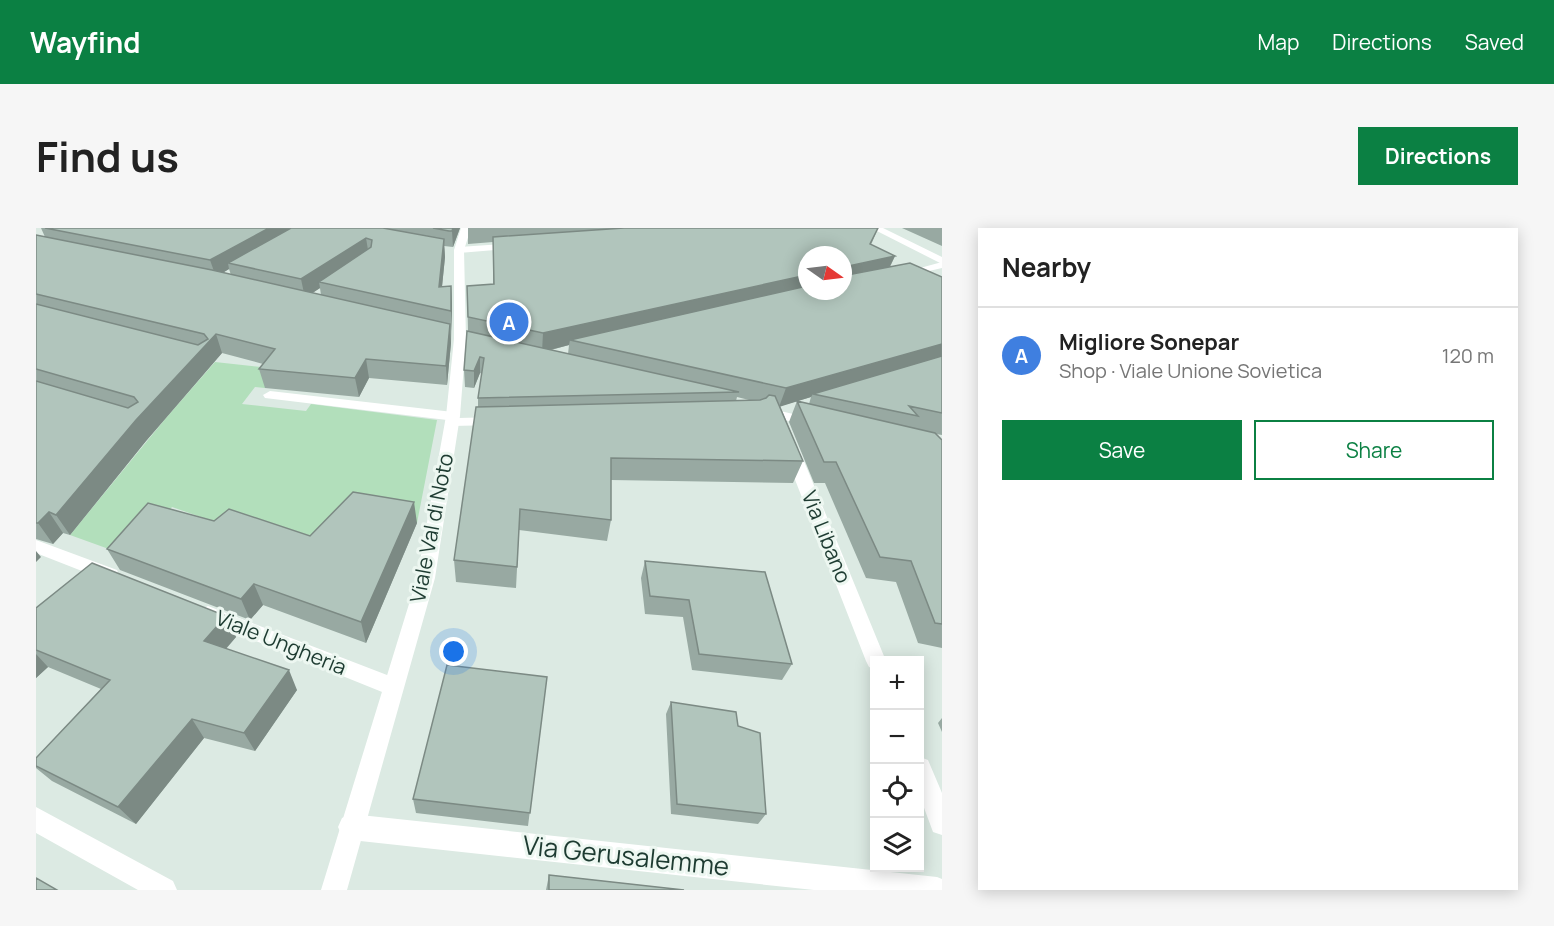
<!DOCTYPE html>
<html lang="en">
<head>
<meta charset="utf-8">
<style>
  body { margin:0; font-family:Manrope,sans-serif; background:#f6f6f6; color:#222 }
  .controls { position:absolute; right:18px; bottom:18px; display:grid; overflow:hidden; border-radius:0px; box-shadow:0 3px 15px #0003 }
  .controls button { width:54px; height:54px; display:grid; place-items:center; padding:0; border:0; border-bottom:2px solid #e0e0e0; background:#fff; color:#222; font:30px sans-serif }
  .compass { position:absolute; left:762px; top:18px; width:54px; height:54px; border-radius:50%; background:#fff; box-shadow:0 3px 15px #0003; rotate:104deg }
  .you { position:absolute; left:418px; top:424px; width:21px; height:21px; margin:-15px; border:4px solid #fff; border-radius:50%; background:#1a73e8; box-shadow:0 0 0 9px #1a73e833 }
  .badge { display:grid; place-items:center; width:39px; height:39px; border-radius:50%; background:#0b8043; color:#fff; font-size:20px; font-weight:700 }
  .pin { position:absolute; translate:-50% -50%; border:3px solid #fff; box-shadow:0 2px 6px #0006 }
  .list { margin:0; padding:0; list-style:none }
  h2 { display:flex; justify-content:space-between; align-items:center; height:78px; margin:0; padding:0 24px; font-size:26px }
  h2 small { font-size:20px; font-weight:400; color:#767676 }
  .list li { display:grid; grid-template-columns:39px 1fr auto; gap:18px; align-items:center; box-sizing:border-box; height:96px; padding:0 24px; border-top:2px solid #e0e0e0 }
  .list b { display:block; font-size:22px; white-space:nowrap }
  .list p { margin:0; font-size:20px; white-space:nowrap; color:#767676 }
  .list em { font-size:20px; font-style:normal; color:#767676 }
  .actions { display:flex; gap:12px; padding:18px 24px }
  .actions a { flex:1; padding:14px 0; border:2px solid #0b8043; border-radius:0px; text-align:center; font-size:21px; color:#0b8043 }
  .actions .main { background:#0b8043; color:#fff }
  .icon { flex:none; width:33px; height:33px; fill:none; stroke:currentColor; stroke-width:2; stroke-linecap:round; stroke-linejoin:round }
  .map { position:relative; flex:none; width:906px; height:662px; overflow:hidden; border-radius:0px }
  header { display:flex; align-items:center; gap:36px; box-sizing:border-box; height:84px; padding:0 30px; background:#0b8043; color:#fff }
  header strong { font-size:28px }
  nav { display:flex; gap:33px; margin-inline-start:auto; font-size:21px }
  .intro { display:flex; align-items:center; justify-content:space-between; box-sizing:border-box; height:144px; padding:0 36px }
  h1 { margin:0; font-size:42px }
  .button { padding:15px 27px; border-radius:0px; background:#0b8043; color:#fff; font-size:21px; font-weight:700 }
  main { display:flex; gap:36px; padding:0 36px }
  aside { flex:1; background:#fff; border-radius:0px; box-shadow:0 3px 15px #0003 }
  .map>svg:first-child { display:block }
</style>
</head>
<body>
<header>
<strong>Wayfind</strong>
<nav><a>Map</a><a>Directions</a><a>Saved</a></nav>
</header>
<div class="intro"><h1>Find us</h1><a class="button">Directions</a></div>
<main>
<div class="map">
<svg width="906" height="662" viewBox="0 0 906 662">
  <rect width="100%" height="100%" fill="#dceae3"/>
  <path fill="#b2dfbb" d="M179,134L243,141L229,160L219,159L206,176L270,183L275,176L401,192L381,295L280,329L136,279L95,329L34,307L130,190Z"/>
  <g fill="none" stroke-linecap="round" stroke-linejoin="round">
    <path fill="#fff" fill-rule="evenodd" d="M480,15L485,18L483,20L423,25L418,22L423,19Z
      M906,34V40L867,49L862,46Z
      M234,163L417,184L422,185L423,190L461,189L468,193L461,197L416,198L411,197L409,194L411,192L229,170L227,167Z
      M723,178L783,192L785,195L778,199L718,185L716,182L718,179Z
      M755,216L763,221L850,433H838V441L833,439L830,433L747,221Z
      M0,312L81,342L83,347L81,352L74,354L0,325Z
      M172,378L364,452L367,459L364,466L356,468L165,391L162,386L165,381Z
      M884,529L892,532L906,565V607L897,604L884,569Z
      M0,579L137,653L141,662H102L0,605Z
      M315,586L901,649L906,651V662H778L315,612L306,608L302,599L306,590Z"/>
    <path fill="#fff" fill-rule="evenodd" d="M425,0H435L428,22L430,111L424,188L399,350L311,662H285L381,350L410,188L418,111V22Z
      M835,0H847L906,29V36Z"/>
  </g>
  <path fill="#98a9a2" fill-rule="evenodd" d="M5,0H424L417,19L408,18L409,29L406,59L415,58L416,77L415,115L411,157L333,150L323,169L229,160L223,141L227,136L186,125L110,213L34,307L27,305L17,316L0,311V7L9,9ZM193,41L195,47L186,45ZM284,60L285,67L276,65Z
    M432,0H842L835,17L859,28L854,39L906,49V207L900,206L906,212V420L882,415L860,354L830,350L789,255H778L753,194L761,173L773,176L775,169L744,178L767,233L757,255L575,252V292L571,313L483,302L480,360L420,354L418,332L442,179V170L446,146L444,145L438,160L429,159L428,142L432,103L431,58L457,56V14L432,16ZM771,27H807V63H771ZM533,117L532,126L515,122ZM701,169L717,173H700Z
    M866,0H906V18Z
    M178,293L274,308L381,295L330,415L227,377L214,392L84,342L71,321Z
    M609,333L756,436L746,452L656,442L647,389L609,386L605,350Z
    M0,380L190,388L200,409L190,421L261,462L219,523L168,510L100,596L16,553L0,540V530L65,461L12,439L0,450Z
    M511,449L492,598L380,585L377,571Z
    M635,474L702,498L730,586L722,596L635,586L630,486Z
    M906,490V504L902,495Z
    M513,647L648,662H510Z"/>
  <path fill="#7c8a84" d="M233,0H265L192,35L193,41L180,49L174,32Z
    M417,0H424L417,19L416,3Z
    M330,10L333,28L283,54L284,60L269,70L265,51Z
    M408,11L409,29L404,78L403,59Z
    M859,28L851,44L807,55L813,38Z
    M771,47V63L534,112L533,117L506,124L507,105Z
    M415,58L416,77V103L415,83Z
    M414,96L415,115L411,157L410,138Z
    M180,106L186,125L110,213L34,307L20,287L100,192Z
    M906,116V132L777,166L775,169L743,179L750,160Z
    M444,129V145L438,160V143Z
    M330,131L333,150L323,169L319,150Z
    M378,274L381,295L330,415L325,394Z
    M13,284L27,305L17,316L2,295Z
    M0,323L5,329L0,334Z
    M218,356L227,377L214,392L205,371Z
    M190,388L200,409L179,433L168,413Z
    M0,426L12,439L0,450Z
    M253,442L261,462L219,523L208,505Z
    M156,491L168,510L100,596L82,579Z"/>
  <path fill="#b1c5bc" stroke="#7c8a84" stroke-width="1.5" d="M9,0H233L174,32Z
    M255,0H347L408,11L403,59L415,58V83L283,54L335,19L336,12L330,10L265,51L192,35Z
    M397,0H417L416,3H413Z
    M588,0H842L834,16L859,28L813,38L811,47L874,35L906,49V116L750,160L534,112L771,58V63H807V48L809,46L807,44V27H771V47L507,105L432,89L431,58L458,56L457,9Z
    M0,7L176,42L414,96L410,138L330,131L319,150L223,141L239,121L180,106L100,192L20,287L13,284L2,295H0V153L92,180L102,174L98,169L0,141V76L162,117L172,111L168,106L0,66Z
    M431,103L703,164L442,170L448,130L444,129L438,143L428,142Z
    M906,128V185L873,178L882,188L777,166Z
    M733,167L739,168L767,233L575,230V292L484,281L481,339L418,332L440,179L724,172L730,170Z
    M761,173L899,205L906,212V396L899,395L875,333L844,329L800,234H788Z
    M317,264L378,274L325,394L218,356L205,371L71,321L112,275L178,293L193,281L274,308Z
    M609,333L729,344L756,436L663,426L653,372L614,368Z
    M56,335L190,388L168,413L253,442L208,505L156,491L82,579L0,538V530L74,452L0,422V380Z
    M411,437L511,449L494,585L377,571Z
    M635,474L700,484L702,498L724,505L730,586L641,576Z
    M513,647L648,662H513Z
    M0,650L21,662H0Z"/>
  <g text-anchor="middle" stroke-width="6" stroke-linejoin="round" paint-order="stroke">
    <g font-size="21" fill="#1d3b31" stroke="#edf7f1">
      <text transform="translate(396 300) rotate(-79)" y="7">Viale Val di Noto</text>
      <text transform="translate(790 309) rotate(68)" y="7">Via Libano</text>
      <text transform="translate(245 415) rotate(22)" y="7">Viale Ungheria</text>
    </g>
    <g font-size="26" fill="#1d3b31" stroke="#edf7f1">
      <text transform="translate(590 628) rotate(6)" y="9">Via Gerusalemme</text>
    </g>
  </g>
</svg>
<div class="controls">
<button>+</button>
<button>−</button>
<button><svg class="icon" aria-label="locate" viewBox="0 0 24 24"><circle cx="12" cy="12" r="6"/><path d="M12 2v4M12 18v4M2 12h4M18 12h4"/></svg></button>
<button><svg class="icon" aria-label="layers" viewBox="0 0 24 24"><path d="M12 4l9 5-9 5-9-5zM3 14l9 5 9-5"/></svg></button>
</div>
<svg class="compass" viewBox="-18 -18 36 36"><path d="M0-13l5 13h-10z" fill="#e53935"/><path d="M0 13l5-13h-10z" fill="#767676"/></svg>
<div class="you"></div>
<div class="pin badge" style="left:473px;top:94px;background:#3f7fe0">A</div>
</div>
<aside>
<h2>Nearby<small></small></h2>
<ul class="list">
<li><span class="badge" style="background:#3f7fe0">A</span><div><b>Migliore Sonepar</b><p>Shop · Viale Unione Sovietica</p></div><em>120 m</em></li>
</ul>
<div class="actions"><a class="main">Save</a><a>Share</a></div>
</aside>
</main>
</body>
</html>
